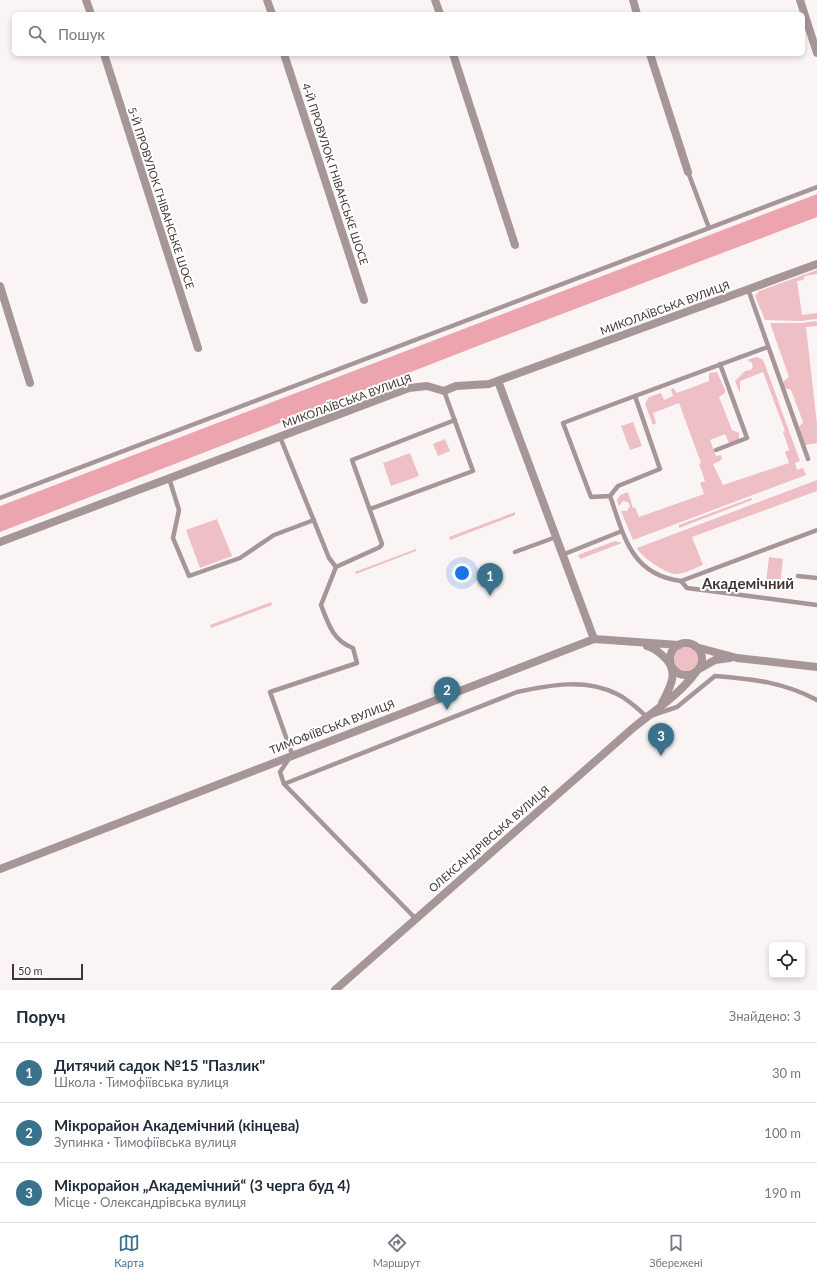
<!DOCTYPE html>
<html lang="uk">
<head>
<meta charset="utf-8">
<style>
  body { margin:0; font-family:Lato,sans-serif; background:#f6f6f7; color:#1f2937 }
  .controls { position:absolute; right:12px; bottom:12px; display:grid; overflow:hidden; border-radius:6px; box-shadow:0 2px 6px #0003 }
  .controls button { width:36px; height:36px; display:grid; place-items:center; padding:0; border:0; border-bottom:1px solid #e0e1e3; background:#fff; color:#1f2937; font:20px sans-serif }
  .scale { position:absolute; left:12px; bottom:10px; width:71px; box-sizing:border-box; padding-left:4px; border:2px solid #433536; border-top:0; font-size:11px; line-height:14px; white-space:nowrap; color:#433536; -webkit-text-stroke:3px #fff; paint-order:stroke }
  .you { position:absolute; left:462px; top:573px; width:14px; height:14px; margin:-10px; border:3px solid #fff; border-radius:50%; background:#1a73e8; box-shadow:0 0 0 6px #1a73e833 }
  .badge { display:grid; place-items:center; width:26px; height:26px; border-radius:50%; background:#3a728c; color:#fff; font-size:13px; font-weight:700 }
  .pin { position:absolute; translate:-50% -33px; filter:drop-shadow(0 1px 2px #0008) }
  .pin::after { content:''; position:absolute; top:21px; width:14px; height:12px; background:inherit; clip-path:polygon(0 0,100% 0,50% 100%) }
  .list { margin:0; padding:0; list-style:none }
  h2 { display:flex; justify-content:space-between; align-items:center; height:52px; margin:0; padding:0 16px; font-size:17px }
  h2 small { font-size:13px; font-weight:400; color:#747a83 }
  .list li { display:grid; grid-template-columns:26px 1fr auto; gap:12px; align-items:center; box-sizing:border-box; height:60px; padding:0 16px; border-top:1px solid #e0e1e3 }
  .list b { display:block; font-size:15px; white-space:nowrap }
  .list p { margin:0; font-size:13px; white-space:nowrap; color:#747a83 }
  .list em { font-size:13px; font-style:normal; color:#747a83 }
  .icon { flex:none; width:22px; height:22px; fill:none; stroke:currentColor; stroke-width:2; stroke-linecap:round; stroke-linejoin:round }
  .map { position:relative; flex:none; width:817px; height:990px; overflow:hidden }
  .search { position:absolute; background:#fff; box-shadow:0 2px 6px #0003; left:12px; right:12px; top:12px; height:44px; display:flex; align-items:center; gap:10px; box-sizing:border-box; padding:0 14px; border-radius:6px; color:#747a83; font-size:15px }
  .sheet { height:232px; background:#fff }
  nav { display:flex; justify-content:space-around; align-items:center; box-sizing:border-box; height:56px; border-top:1px solid #e0e1e3; background:#fff; font-size:11px; color:#747a83 }
  nav a { display:grid; justify-items:center; gap:2px }
  nav .on { color:#3a728c }
  .map>svg:first-child { display:block }
</style>
</head>
<body>
<div class="map">
<svg width="817" height="990" viewBox="0 0 817 990">
  <rect width="100%" height="100%" fill="#fbf4f5"/>
  <path fill="#eebfc5" d="M817,270V274L805,276L803,280L797,281L802,315L817,313V319L801,321L765,320L755,296L759,291Z
    M817,321V326L806,327L817,424V443L805,445L799,427L803,422L791,390L785,388L783,385L784,381L789,377L770,323H801Z
    M756,357L762,359L764,362L800,461L795,463L797,470L803,468L806,475L633,540L621,511H627L630,506L628,502L623,501L619,506L617,500L620,495L628,492L633,508L635,507L639,517L704,494L700,483L705,481L699,464L701,463L679,403L653,413L656,423L653,425L645,404L649,397L661,393L664,400L673,396L671,389L673,388L677,393L709,381V373L717,372L725,390V393L719,397L732,430L739,433V439L729,443L725,434L710,440L716,456L721,455L722,458L720,461L713,464L723,485L789,463L785,452L789,450L783,432L785,431L763,372L740,381V393L735,381L745,371L751,370L753,366L751,362L747,360Z
    M633,422L642,446L630,450L621,426Z
    M445,439L450,451L438,456L433,444Z
    M410,453L419,476L391,486L383,463Z
    M817,480V491L692,537L703,565C695,568 684,574 676,574C666,574 641,557 637,548Z
    M751,498L752,500L679,528V525Z
    M515,512V515L450,540L449,537Z
    M217,519L232,556L200,568L186,530Z
    M615,541L622,543L580,559L578,555Z
    M416,549V551L356,574L355,572Z
    M769,557L783,559L780,585L766,583Z
    M271,602L272,605L211,628L210,625Z
    M674 659a12 12 0 1 1 24 0a12 12 0 1 1-24 0Z"/>
  <path fill="#eca4af" d="M817,194V217L488,342L0,532V506Z"/>
  <g fill="none" stroke-linecap="round" stroke-linejoin="round">
    <path stroke="#a69698" stroke-width="4.5" d="M688,172L709,228
      M748,289L808,459
      M768,347L635,396L660,469L618,486L610,496C624,536 631,575 681,581L817,530
      M280,437L329,558L336,567
      M716,450L747,438L720,364
      M169,478L179,510L173,538L189,576L240,558L274,535L314,520
      M610,496L591,497L563,423L635,396
      M0,498L817,187
      M370,509L473,471L444,391
      M515,552L556,537
      M562,555L622,531
      M798,576L817,578
      M681,581L687,588L817,605
      M284,784L517,692C550,685 585,678 617,694C628,699 638,709 647,717L677,707L715,676C753,679 783,682 817,700
      M415,918L284,784L280,772L292,754L270,692L357,663L353,648C333,641 328,623 321,605L336,567L380,547L382,544L352,460L455,420"/>
    <path stroke="#a69698" stroke-width="8" d="M86,0L91,14
      M267,0L272,14
      M435,0L440,14
      M633,0L637,14
      M800,0L817,53
      M104,54L198,348
      M284,54L364,300
      M453,54L515,245
      M650,54L688,172
      M0,286L30,383
      M498,381L594,639
      M0,542L409,388L427,386L444,391L456,386L489,384L817,264
      M670 659a16 16 0 1 1 32 0a16 16 0 1 1-32 0Z
      M647,646C653,648 658,651 663,656C680,670 671,686 662,703
      M696,647L737,658L817,667
      M699,669L715,660L730,658
      M0,869L594,639L679,645
      M335,990L633,728C654,711 679,695 696,672"/>
  </g>
  <g text-anchor="middle" stroke-width="4" stroke-linejoin="round" paint-order="stroke">
    <g font-size="11" fill="#433536" stroke="#fff">
      <text transform="translate(335 174) rotate(72)" y="4">4-Й ПРОВУЛОК ГНІВАНСЬКЕ ШОСЕ</text>
      <text transform="translate(161 198) rotate(72)" y="4">5-Й ПРОВУЛОК ГНІВАНСЬКЕ ШОСЕ</text>
      <text transform="translate(665 308) rotate(-20)" y="4">МИКОЛАЇВСЬКА ВУЛИЦЯ</text>
      <text transform="translate(347 401) rotate(-20)" y="4">МИКОЛАЇВСЬКА ВУЛИЦЯ</text>
      <text transform="translate(332 727) rotate(-21)" y="4">ТИМОФІЇВСЬКА ВУЛИЦЯ</text>
      <text transform="translate(489 839) rotate(-41)" y="4">ОЛЕКСАНДРІВСЬКА ВУЛИЦЯ</text>
    </g>
    <g font-size="15" font-weight="bold" fill="#433536" stroke="#fff">
      <text x="748" y="589">Академічний</text>
    </g>
  </g>
</svg>
<div class="controls">
<button><svg class="icon" aria-label="locate" viewBox="0 0 24 24"><circle cx="12" cy="12" r="6"/><path d="M12 2v4M12 18v4M2 12h4M18 12h4"/></svg></button>
</div>
<div class="scale">50 m</div>
<div class="you"></div>
<div class="pin badge" style="left:490px;top:596px">1</div>
<div class="pin badge" style="left:447px;top:710px">2</div>
<div class="pin badge" style="left:661px;top:756px">3</div>
<div class="search"><svg class="icon" aria-label="search" viewBox="0 0 24 24"><circle cx="10" cy="10" r="6"/><path d="M15 15l6 6"/></svg>Пошук</div>
</div>
<section class="sheet">
<h2>Поруч<small>Знайдено: 3</small></h2>
<ul class="list">
<li><span class="badge">1</span><div><b>Дитячий садок №15 &quot;Пазлик&quot;</b><p>Школа · Тимофіївська вулиця</p></div><em>30 m</em></li>
<li><span class="badge">2</span><div><b>Мікрорайон Академічний (кінцева)</b><p>Зупинка · Тимофіївська вулиця</p></div><em>100 m</em></li>
<li><span class="badge">3</span><div><b>Мікрорайон „Академічний“ (3 черга буд 4)</b><p>Місце · Олександрівська вулиця</p></div><em>190 m</em></li>
</ul>
</section>
<nav>
<a class="on"><svg class="icon" aria-label="map" viewBox="0 0 24 24"><path d="M3 6l6-2 6 2 6-2v14l-6 2-6-2-6 2zM9 4v14M15 6v14"/></svg>Карта</a>
<a><svg class="icon" aria-label="directions" viewBox="0 0 24 24"><path d="M12 3l9 9-9 9-9-9zM9 14v-3h6M13 9l2 2-2 2"/></svg>Маршрут</a>
<a><svg class="icon" aria-label="saved" viewBox="0 0 24 24"><path d="M7 4h10v16l-5-4-5 4z"/></svg>Збережені</a>
</nav>
</body>
</html>
